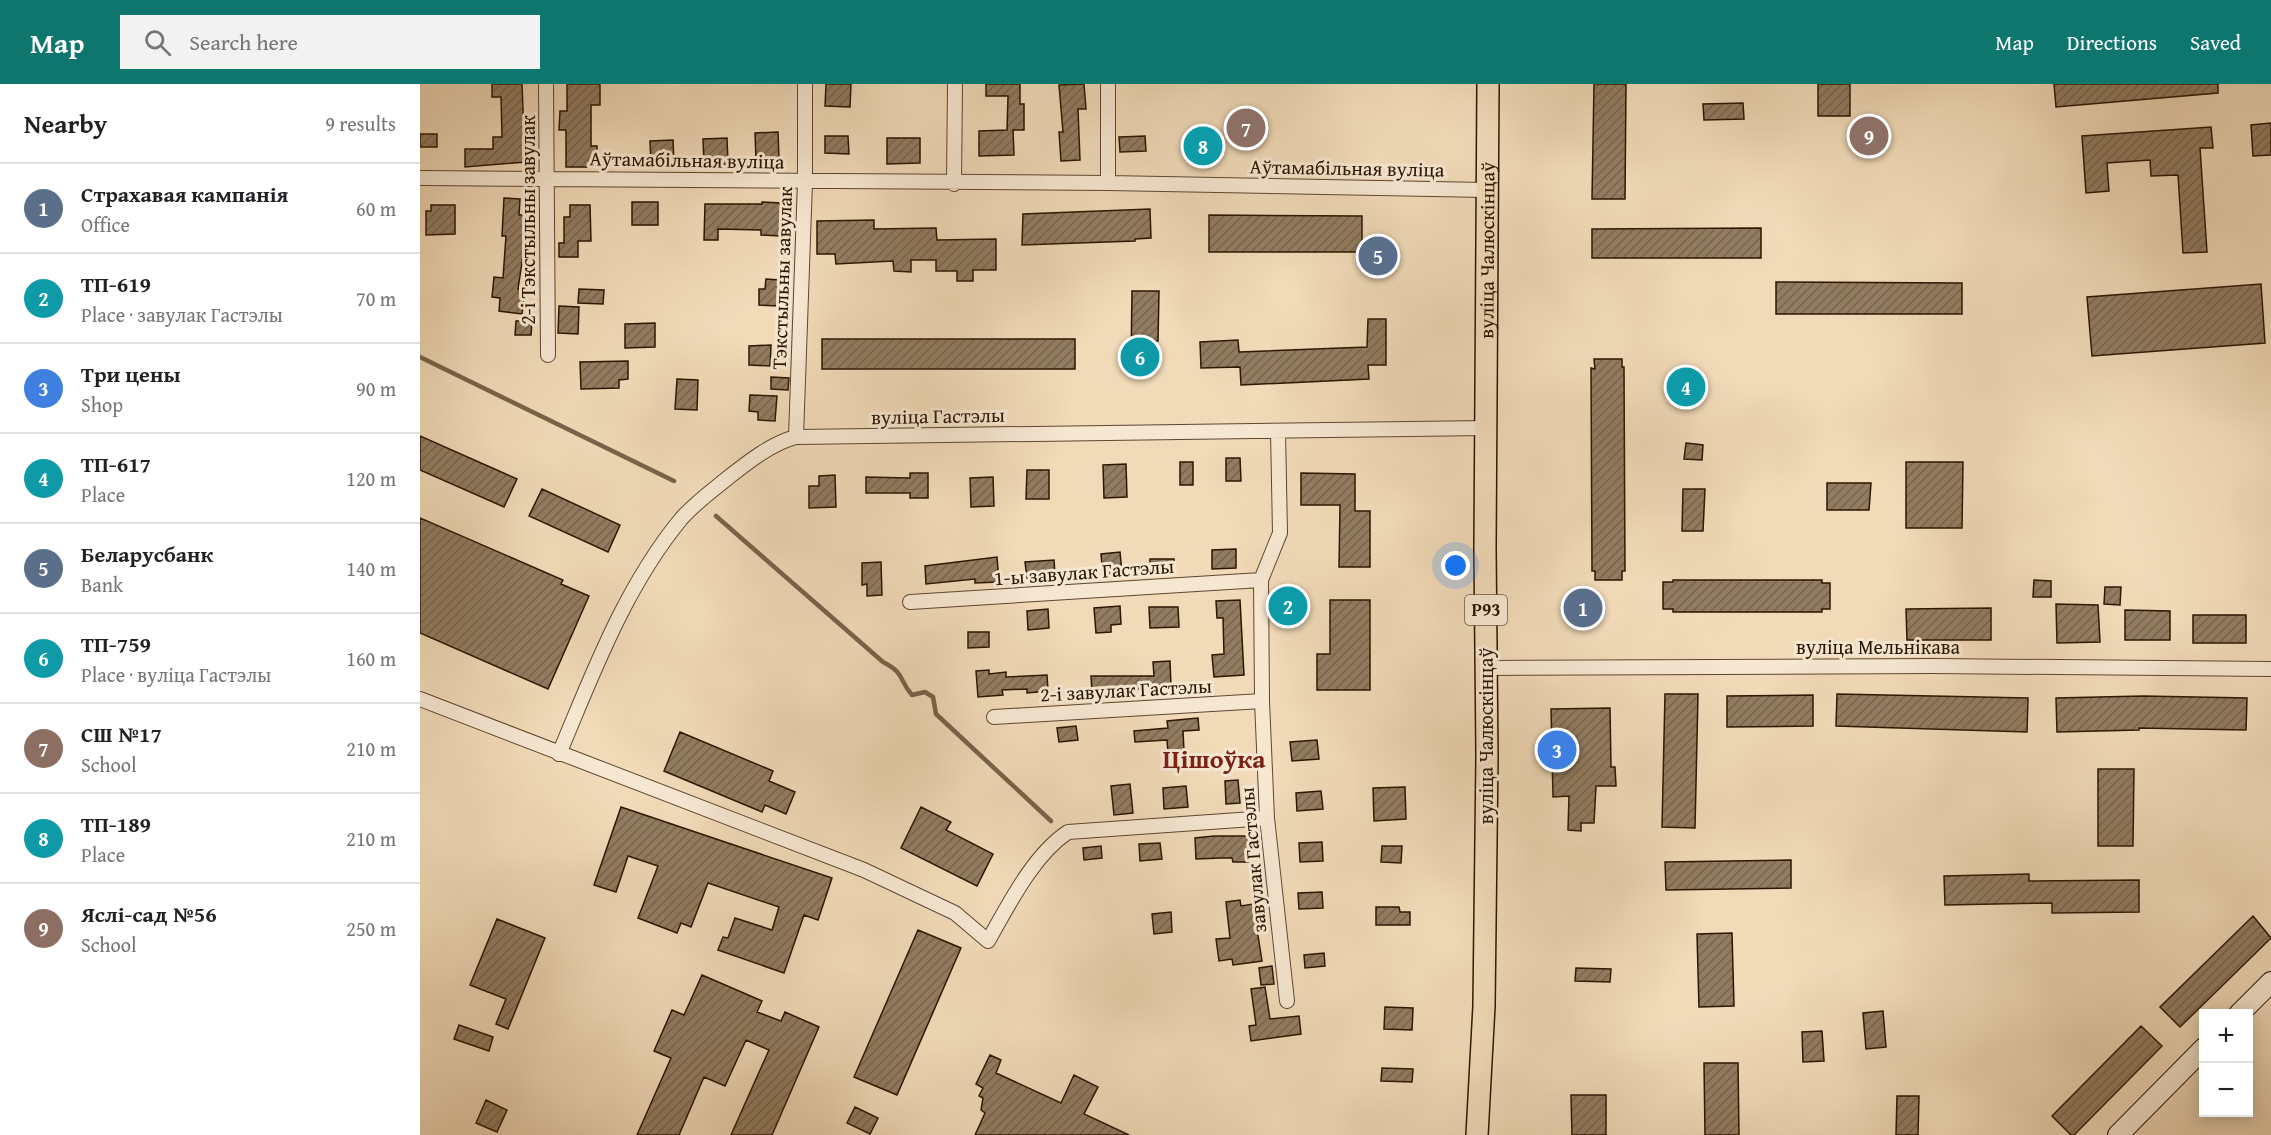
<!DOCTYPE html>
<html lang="en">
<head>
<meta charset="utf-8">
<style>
  body { margin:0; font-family:"Gentium Book Plus",serif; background:#f2f2f2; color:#202124 }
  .controls { position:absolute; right:18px; bottom:18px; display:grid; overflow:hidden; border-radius:0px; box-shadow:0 3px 15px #0003 }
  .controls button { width:54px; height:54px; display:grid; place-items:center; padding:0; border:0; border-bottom:2px solid #e0e0e0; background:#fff; color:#202124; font:30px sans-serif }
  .you { position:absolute; left:1036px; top:482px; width:21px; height:21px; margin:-15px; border:4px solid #fff; border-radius:50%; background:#1a73e8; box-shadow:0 0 0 9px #1a73e833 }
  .badge { display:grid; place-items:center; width:39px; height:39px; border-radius:50%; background:#0f766e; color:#fff; font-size:20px; font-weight:700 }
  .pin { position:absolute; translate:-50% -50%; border:3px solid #fff; box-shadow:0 2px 6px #0006 }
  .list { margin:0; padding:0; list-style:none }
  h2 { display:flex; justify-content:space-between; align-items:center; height:78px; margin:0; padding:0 24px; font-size:26px }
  h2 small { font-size:20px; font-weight:400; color:#757577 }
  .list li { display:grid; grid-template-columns:39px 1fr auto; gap:18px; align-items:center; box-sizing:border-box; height:90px; padding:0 24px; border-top:2px solid #e0e0e0 }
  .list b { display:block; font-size:22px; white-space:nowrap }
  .list p { margin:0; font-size:20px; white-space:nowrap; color:#757577 }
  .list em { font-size:20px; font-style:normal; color:#757577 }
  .icon { flex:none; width:33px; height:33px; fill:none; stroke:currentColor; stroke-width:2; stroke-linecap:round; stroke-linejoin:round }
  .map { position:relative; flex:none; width:1851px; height:1051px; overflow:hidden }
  header { display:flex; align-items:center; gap:36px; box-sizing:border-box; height:84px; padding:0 30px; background:#0f766e; color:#fff }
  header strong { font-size:28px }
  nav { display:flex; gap:33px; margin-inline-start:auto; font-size:21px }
  .search { width:420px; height:54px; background:#f2f2f2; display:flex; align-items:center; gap:15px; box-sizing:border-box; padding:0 21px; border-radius:0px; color:#757577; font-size:22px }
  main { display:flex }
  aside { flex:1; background:#fff }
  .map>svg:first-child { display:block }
</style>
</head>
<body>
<header>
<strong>Map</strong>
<div class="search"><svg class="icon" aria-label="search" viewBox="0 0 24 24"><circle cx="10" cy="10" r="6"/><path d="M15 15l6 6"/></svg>Search here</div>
<nav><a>Map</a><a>Directions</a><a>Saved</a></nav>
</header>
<main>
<aside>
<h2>Nearby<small>9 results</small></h2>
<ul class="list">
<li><span class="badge" style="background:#5c6f8a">1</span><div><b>Страхавая кампанія</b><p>Office</p></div><em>60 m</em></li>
<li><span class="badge" style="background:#0f9aa8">2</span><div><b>ТП-619</b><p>Place · завулак Гастэлы</p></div><em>70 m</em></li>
<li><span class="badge" style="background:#3f7fe0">3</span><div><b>Три цены</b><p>Shop</p></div><em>90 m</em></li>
<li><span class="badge" style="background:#0f9aa8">4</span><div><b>ТП-617</b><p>Place</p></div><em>120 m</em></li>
<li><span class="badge" style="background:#5c6f8a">5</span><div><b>Беларусбанк</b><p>Bank</p></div><em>140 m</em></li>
<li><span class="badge" style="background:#0f9aa8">6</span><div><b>ТП-759</b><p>Place · вуліца Гастэлы</p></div><em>160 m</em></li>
<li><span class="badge" style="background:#8d6e63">7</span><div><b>СШ №17</b><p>School</p></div><em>210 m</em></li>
<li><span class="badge" style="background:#0f9aa8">8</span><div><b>ТП-189</b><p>Place</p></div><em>210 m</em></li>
<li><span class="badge" style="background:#8d6e63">9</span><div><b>Яслі-сад №56</b><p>School</p></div><em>250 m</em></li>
</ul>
</aside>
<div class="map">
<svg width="1851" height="1051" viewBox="0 0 1851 1051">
  <defs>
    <pattern id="building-hatch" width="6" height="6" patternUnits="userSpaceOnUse" patternTransform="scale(1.5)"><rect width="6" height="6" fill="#927c61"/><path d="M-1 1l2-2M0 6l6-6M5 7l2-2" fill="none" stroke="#77654e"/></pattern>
  </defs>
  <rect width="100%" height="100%" fill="#f1dab8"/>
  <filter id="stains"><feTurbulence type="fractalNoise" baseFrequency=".00333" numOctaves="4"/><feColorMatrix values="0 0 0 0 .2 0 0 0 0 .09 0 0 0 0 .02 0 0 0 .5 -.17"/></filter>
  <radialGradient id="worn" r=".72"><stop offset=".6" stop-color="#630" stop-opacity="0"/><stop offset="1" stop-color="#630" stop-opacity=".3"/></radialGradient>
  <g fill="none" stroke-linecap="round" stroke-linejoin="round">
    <path stroke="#7a634a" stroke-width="4.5" d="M0,273L254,397
      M296,432L463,578C486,590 478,595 492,611L505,608L513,613L516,630L631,737"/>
  </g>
  <path fill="url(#building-hatch)" stroke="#2c1602" stroke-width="1.5" d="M72,0H102L105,78L45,83V65H73V53H82L81,13H72Z
    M147,0H180V21H171V62H177V83H146V46H139L140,27H147Z
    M406,0H431L430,23L405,22Z
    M566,0H600V20H604V46H593L594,71L559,72V47L587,46L588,12H566Z
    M664,0L666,25H658L660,76L641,77L639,48H643L639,1Z
    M1174,0H1206L1205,115H1172Z
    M1398,0H1430V32H1398Z
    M1634,0H1798V9L1636,23Z
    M1323,19L1324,35L1284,36L1283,20Z
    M1851,39V71L1833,72L1831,41Z
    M1791,43L1793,64H1780L1787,168L1763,169L1758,91L1731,92L1730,76L1687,79L1689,107L1666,109L1662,52Z
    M358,48L359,75L336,76L335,49Z
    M0,50H17V63H0Z
    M405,52H428L429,70L405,69Z
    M725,52L726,67L700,68L699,53Z
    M307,54L308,80L284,81L283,55Z
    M467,54H500V79L467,80Z
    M253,56L254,79L231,80L230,57Z
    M774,56H793L792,68H774Z
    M84,114L100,115L99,131H109L98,205L105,206L102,230L79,227L80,214L72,213L74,193L83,194L86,152H82Z
    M212,118H238V141H212Z
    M342,118L361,119L360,152L341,151V146L298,145V156H284L285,120H342Z
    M11,121H35V150L6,151V127H11Z
    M150,121H170L171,157H158V173H139V159H144V133H150Z
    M730,125L731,154L715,155V157L602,161L603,130Z
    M789,131L942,132V156H968V186H942V168H789Z
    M454,136V145L516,144L517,156L576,155V186H553V197H537V187H516V176H491V188L474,187L473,177L416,180L415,170H397V137Z
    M1341,144V174H1172V145Z
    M346,195L359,196L358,222L339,221V205H345Z
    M1356,198L1542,199V230H1356Z
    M1841,200L1845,259L1672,272L1667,213Z
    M159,205L184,206L183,220L158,219Z
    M712,207H739L738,257H729V283H711Z
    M139,222L159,223L158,250L138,249Z
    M948,235H966V281H948L949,295L821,301L820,283L781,284L780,258L818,256L819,268L947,263Z
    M96,237H112L111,251H95Z
    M235,239V263L205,264V240Z
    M402,255H655V285H402Z
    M351,261L350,282L329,281V262Z
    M1174,275H1202V283H1204L1205,487H1202V496H1175V487H1172L1171,284L1175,285Z
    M208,277V295L199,296V304L161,305L160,278Z
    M351,293L369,294L368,306L351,305Z
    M257,295L278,296L277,326L255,325Z
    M330,311L357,312L355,337L338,336V328L329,327Z
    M0,352L97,395L84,423L0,386Z
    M1266,359L1283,361L1282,376L1264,375Z
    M806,374H820L821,397H806Z
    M760,378H773V401H760Z
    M1486,378H1543L1542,444H1486Z
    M706,380L707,413L684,414L683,381Z
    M607,386H629V415H606Z
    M490,389H508V414H490V409H446V393L490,394Z
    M881,389L935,390V427H950V483H919L920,421H881Z
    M415,391L416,423L389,424V402H399V392Z
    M573,393L574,422L551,423L550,394Z
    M1407,399H1451L1449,426H1407Z
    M122,405L200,441L188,468L109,432Z
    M1263,405H1285L1283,447H1262Z
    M0,434L143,496L141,500L169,512L128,605L0,549Z
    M816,465V484L792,485V466Z
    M700,468L702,490L683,492L681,470Z
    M577,473L579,498L555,499V495L506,500L505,482Z
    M730,475H754V488H730Z
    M634,476L635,491L607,494L605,478Z
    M461,478L462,511L447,512V500L442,501V479Z
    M1253,496H1402V499H1410V525H1402V528H1253V525H1243V498H1253Z
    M1614,496L1631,497V513H1613Z
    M1685,503H1701L1700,521L1684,520Z
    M875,511V533H861V512Z
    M1177,514V531L1151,532L1150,516Z
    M820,516L824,591L794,593L792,571L804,570L803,534H797L796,517Z
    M910,516H950V606H897V570H910Z
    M1636,520L1678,521L1680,558L1637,559Z
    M700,522L701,540L691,541V548L676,549L674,524Z
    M729,523H758L759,543L730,544Z
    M1571,524V556H1487L1486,525Z
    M628,525L629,544L608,546L607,527Z
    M1705,526L1750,527V556H1705Z
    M1773,531H1826V559H1773Z
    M548,548H569V563L548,564Z
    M750,577L751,603L672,608L671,592H734L733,578Z
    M569,586V590L586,588V593L627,591L628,607L607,609V605L582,606L583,611L558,613L556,587Z
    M1245,610H1278L1275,744L1242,743Z
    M1417,610L1608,614L1607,648L1416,642Z
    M1393,611V642L1307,643V612Z
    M1723,612L1827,614L1826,646L1719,644V646L1637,648L1636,614Z
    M1190,624L1191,683H1195L1196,702H1176L1174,739H1161V747L1148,746L1149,712L1133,713L1131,625Z
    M778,634L779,646L763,647L764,667L748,669L747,656L715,658L714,647L748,644L747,637Z
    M656,642L658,656L639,658L637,644Z
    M260,648L353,687L349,697L375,708L366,730L345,721L342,728L244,687Z
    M897,656L899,675L872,677L870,658Z
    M1678,685H1714L1713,762H1678Z
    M818,696L820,719L806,720L805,697Z
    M710,700L713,729L694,731L691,702Z
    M766,702L768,723L744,725L743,704Z
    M985,703L986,735L954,737L953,704Z
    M901,707L903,725L877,727L876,709Z
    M201,723L412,794L398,836L384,831L364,889L298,866L303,853L308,854L315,834L352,846L359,823L288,799L271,843L261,839L257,849L218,834L238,782L208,772L196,808L174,801Z
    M501,723L531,738L526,746L573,770L557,802L481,764Z
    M794,752H828L829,778H813L812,774H801L776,775L775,754Z
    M902,758L903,777L880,778L879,759Z
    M740,759L742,775L720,777L719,760Z
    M681,762L682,774L664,776L663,764Z
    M962,762H982L981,779L961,778Z
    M1371,776V804L1246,806L1245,778Z
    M1609,790V797L1719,796V828L1632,829V819L1525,821L1524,792Z
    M902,808L903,824L879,825L878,809Z
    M820,816L821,822L833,820L842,877L813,881L812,875L799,877L796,855L810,854L806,818Z
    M956,823H979L980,828H990V841H956Z
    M751,828L752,848L734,850L732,830Z
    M1833,832L1851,854L1760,943L1740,923Z
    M77,835L125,854L88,945L76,940L86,915L50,901Z
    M498,846L541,864L477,1011L434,993Z
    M1312,849L1314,922L1279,923L1277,850Z
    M904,869L905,882L885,884L884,871Z
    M852,882L854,900L841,901L839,884Z
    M1156,884L1191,885L1190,898L1155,897Z
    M282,891L342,917L337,928L361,937L365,928L399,943L352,1051H311L349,966L326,956L305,1002L284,993L259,1051H217L251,974L234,967L252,926L264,931Z
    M845,903L850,935L879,932L881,950L831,957L829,942L836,941L831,905Z
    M965,923L993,924L992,946L964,945Z
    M1463,927L1466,963L1446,965L1443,929Z
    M39,941L73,953L69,967L34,955Z
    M1721,942L1742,962L1654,1051H1651L1632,1032Z
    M1402,947L1404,977L1383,978L1382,948Z
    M570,971L581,976L576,989L641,1019L654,991L678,1003L664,1030L709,1051H555L565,1029L561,1026L563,1014L559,1012L563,1004L556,1000Z
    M1284,979H1318L1319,1051H1285Z
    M962,984L993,985L992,998L961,997Z
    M1151,1011H1186V1051H1152Z
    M1477,1012H1499L1498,1051H1476Z
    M66,1016L87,1026L77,1048L56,1039Z
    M435,1023L458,1034L450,1050L427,1039Z"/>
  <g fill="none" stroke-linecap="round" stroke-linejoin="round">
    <defs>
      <path id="street" d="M126,0L128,271
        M0,94L688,99L1066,106
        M688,99V0
        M534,100L535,0
        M858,347L860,449L841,496L842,617L847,734L867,917
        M376,353L385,98V0
        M490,518L841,496
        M1066,584L1514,582L1851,585
        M0,615L444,786L535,829L568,857C588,822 613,771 648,748L847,734
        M574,633L842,617
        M139,670C173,589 205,503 261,435C275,419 293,406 309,393C328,378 352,359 376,353L1068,344"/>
      <path id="secondary" d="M1819,930L1851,898
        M1698,1051L1784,964"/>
      <g id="primary">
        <path id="s1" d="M1057,1051L1064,922L1067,672L1065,464L1068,0"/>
      </g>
    </defs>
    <use href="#street" stroke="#5d4730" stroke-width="16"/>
    <use href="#secondary" stroke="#2c1602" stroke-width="22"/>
    <use href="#primary" stroke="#2c1602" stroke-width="24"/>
    <use href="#street" stroke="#f6e7d1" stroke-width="14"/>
    <use href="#secondary" stroke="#f6e7d1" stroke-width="20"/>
    <use href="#primary" stroke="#f1dab8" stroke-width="21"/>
  </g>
  <g text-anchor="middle" stroke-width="6" stroke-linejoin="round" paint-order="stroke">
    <rect fill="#f6e7d1" stroke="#695540" stroke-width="1.5" x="1045" y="511" width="42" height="30" rx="4.5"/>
    <g font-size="18" font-weight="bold" fill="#2c1602">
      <text x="1066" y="532">Р93</text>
    </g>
    <g font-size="20" fill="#2c1602" stroke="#f6e7d1">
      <text transform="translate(267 76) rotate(1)" y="7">Аўтамабільная вуліца</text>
      <text transform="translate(927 84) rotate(1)" y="7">Аўтамабільная вуліца</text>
      <text transform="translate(108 136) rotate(-90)" y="7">2-і Тэкстыльны завулак</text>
      <text dy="7" stroke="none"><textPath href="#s1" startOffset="885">вуліца Чалюскінцаў</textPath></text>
      <text transform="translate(362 194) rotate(-88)" y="7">Тэкстыльны завулак</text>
      <text transform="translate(518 332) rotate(-1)" y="7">вуліца Гастэлы</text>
      <text transform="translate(664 488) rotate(-4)" y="7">1-ы завулак Гастэлы</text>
      <text x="1458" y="570">вуліца Мельнікава</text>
      <text transform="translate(706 606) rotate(-3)" y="7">2-і завулак Гастэлы</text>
      <text transform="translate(1066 652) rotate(-90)" y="7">вуліца Чалюскінцаў</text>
      <text transform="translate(833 776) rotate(-95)" y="7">завулак Гастэлы</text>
    </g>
    <g font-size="26" font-weight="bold" fill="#7a1f14" stroke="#f6e7d1">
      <text x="794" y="684">Цішоўка</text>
    </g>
  </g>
  <rect width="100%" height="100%" filter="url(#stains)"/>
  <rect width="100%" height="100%" fill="url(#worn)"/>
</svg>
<div class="controls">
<button>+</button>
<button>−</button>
</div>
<div class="you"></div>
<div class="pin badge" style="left:1163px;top:524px;background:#5c6f8a">1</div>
<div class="pin badge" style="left:868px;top:522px;background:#0f9aa8">2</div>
<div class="pin badge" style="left:1137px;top:666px;background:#3f7fe0">3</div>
<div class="pin badge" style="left:1266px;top:303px;background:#0f9aa8">4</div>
<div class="pin badge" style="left:958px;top:172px;background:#5c6f8a">5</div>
<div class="pin badge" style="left:720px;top:273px;background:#0f9aa8">6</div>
<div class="pin badge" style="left:826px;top:44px;background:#8d6e63">7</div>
<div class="pin badge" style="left:783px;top:62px;background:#0f9aa8">8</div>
<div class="pin badge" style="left:1449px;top:52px;background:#8d6e63">9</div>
</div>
</main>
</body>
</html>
